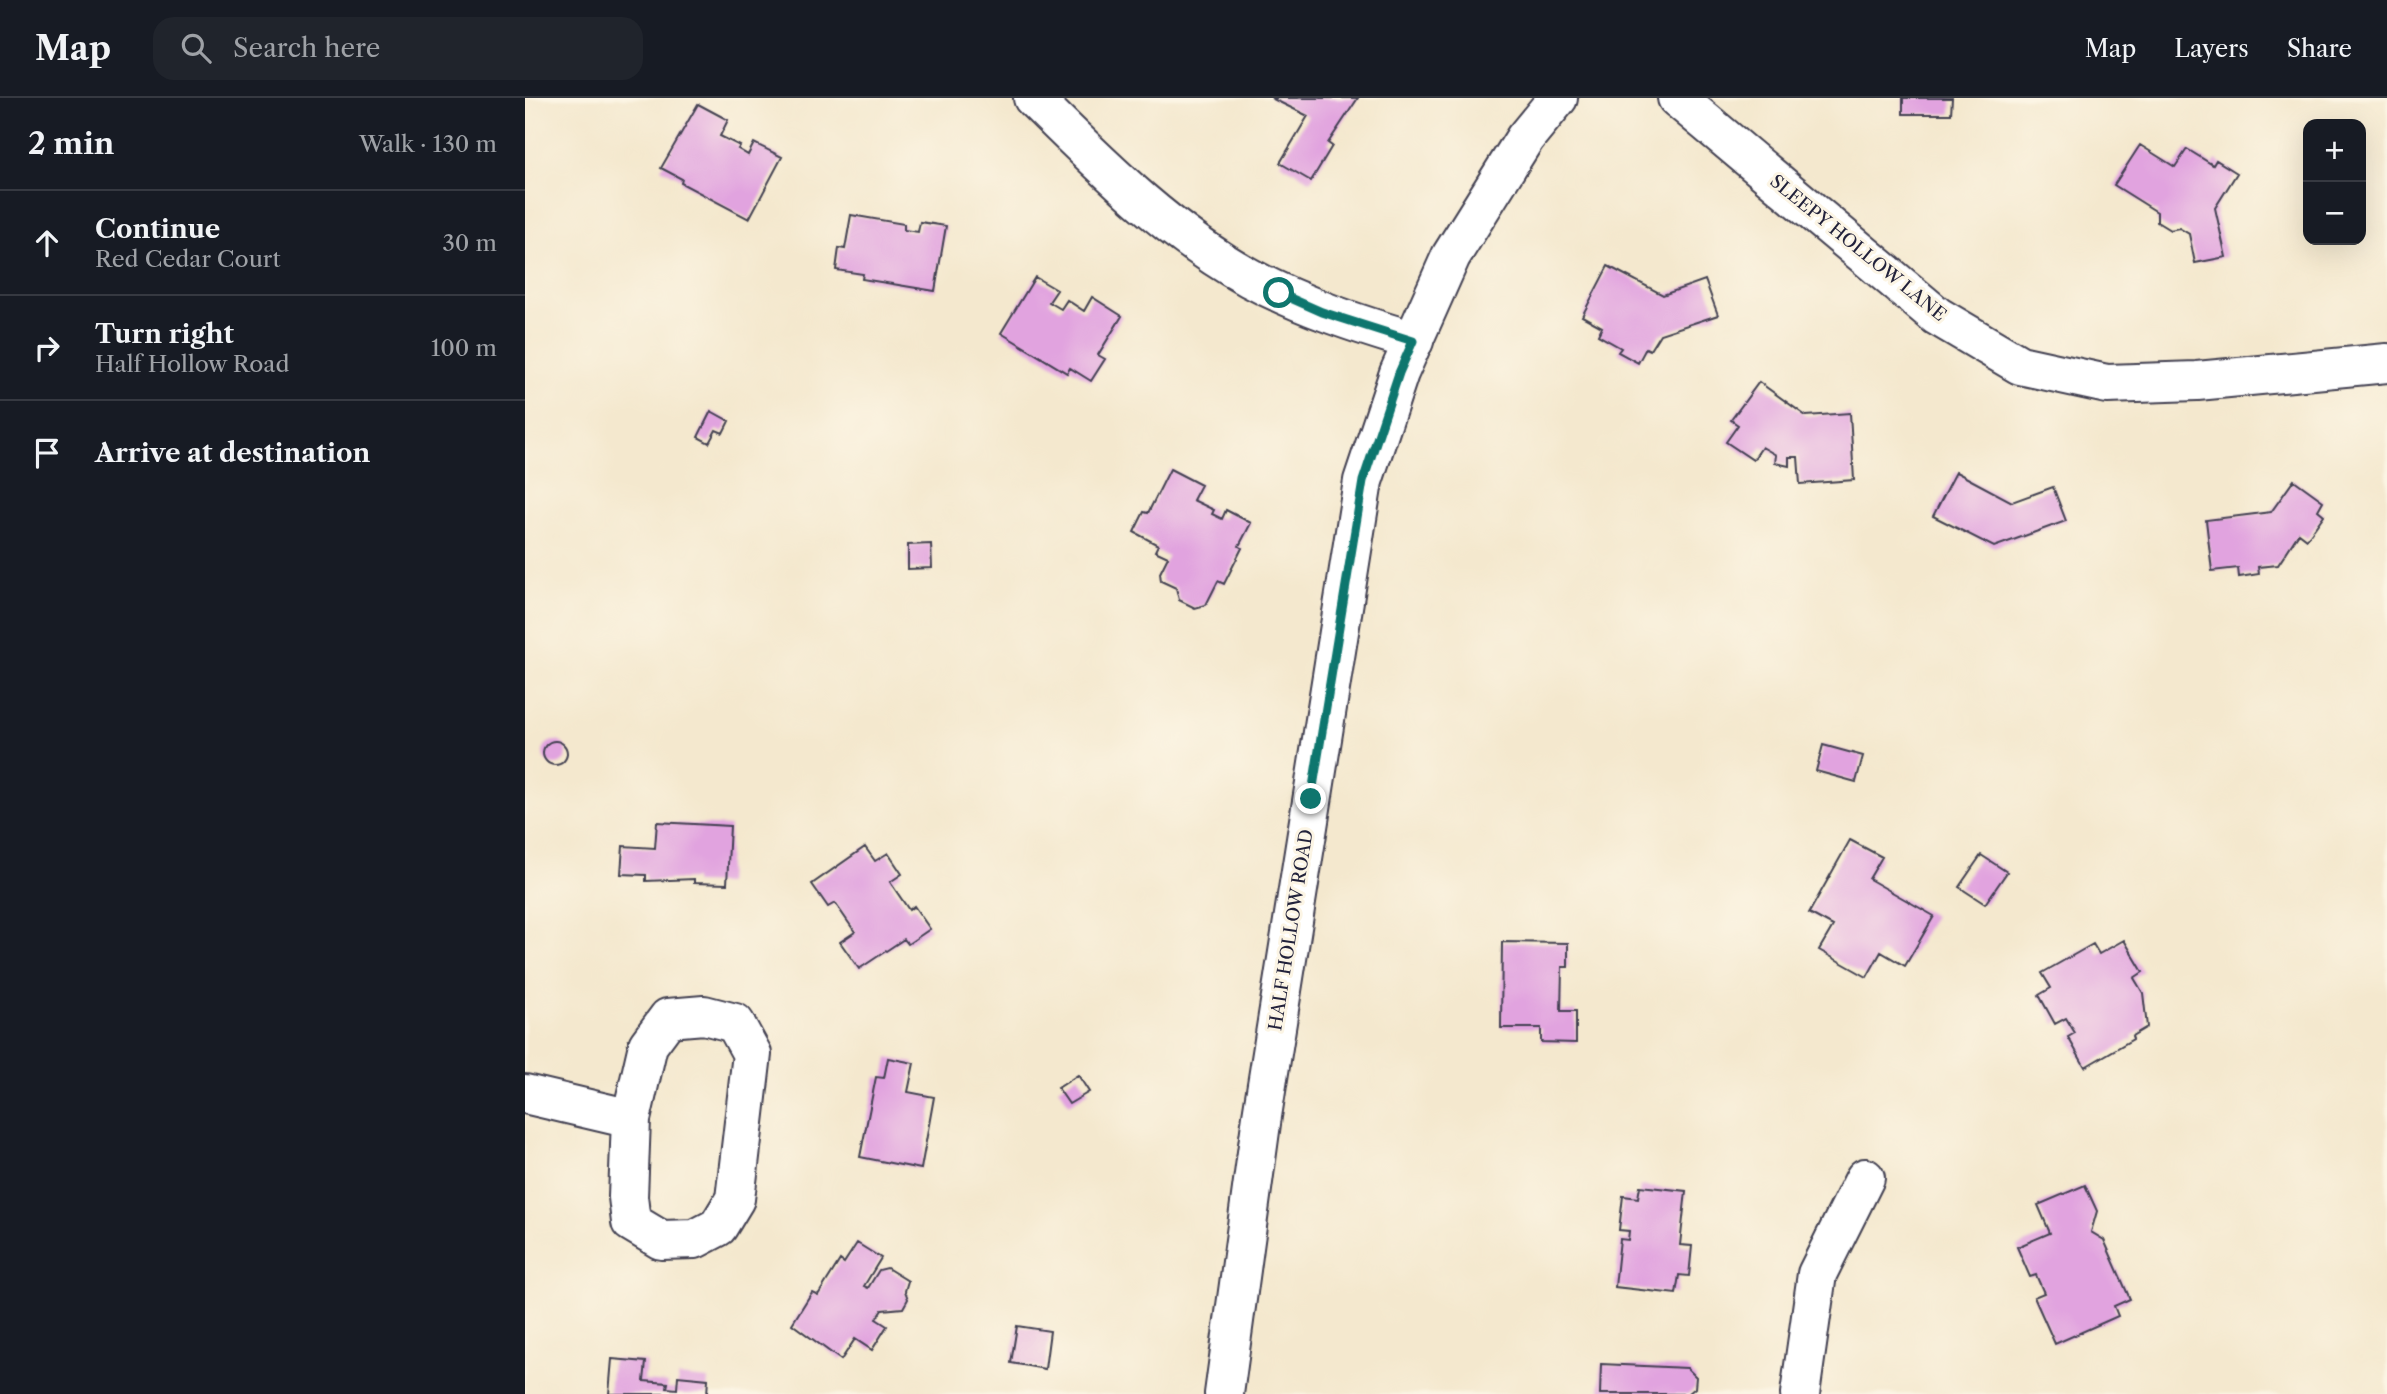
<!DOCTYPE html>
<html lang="en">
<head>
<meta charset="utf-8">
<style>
  body { margin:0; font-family:"Libre Caslon Text",serif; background:#20242c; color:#f1f3f6 }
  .controls { position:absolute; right:21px; top:21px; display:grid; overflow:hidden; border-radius:14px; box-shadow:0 7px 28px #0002 }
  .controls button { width:63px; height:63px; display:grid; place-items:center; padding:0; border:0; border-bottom:2px solid #363941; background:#171b24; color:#f1f3f6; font:35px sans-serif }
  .stop { position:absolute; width:21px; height:21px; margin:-16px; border:5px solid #0f766e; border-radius:50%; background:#fff }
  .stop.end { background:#0f766e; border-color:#fff; box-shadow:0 2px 7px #0008 }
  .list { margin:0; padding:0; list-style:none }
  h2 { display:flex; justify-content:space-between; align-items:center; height:91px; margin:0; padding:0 28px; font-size:30px }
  h2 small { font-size:23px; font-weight:400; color:#9ea1a6 }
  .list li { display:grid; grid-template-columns:46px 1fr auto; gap:21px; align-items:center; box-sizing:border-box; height:105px; padding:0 28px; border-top:2px solid #363941 }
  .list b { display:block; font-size:26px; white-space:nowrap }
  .list p { margin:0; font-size:23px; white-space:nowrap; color:#9ea1a6 }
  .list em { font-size:23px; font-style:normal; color:#9ea1a6 }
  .icon { flex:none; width:38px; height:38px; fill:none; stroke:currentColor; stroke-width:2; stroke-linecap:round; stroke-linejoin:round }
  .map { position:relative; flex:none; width:1862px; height:1296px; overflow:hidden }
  header { display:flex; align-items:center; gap:42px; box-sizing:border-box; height:98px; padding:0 35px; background:#171b24; border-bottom:2px solid #363941 }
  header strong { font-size:33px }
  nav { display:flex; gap:38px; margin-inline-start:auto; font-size:24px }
  .search { width:490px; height:63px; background:#20242c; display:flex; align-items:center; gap:18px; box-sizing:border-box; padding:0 24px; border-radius:21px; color:#9ea1a6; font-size:26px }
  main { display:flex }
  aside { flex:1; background:#171b24 }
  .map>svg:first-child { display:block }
</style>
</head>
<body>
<header>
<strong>Map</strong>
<div class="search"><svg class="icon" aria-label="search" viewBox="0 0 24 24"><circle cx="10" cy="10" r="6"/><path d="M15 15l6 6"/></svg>Search here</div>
<nav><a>Map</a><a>Layers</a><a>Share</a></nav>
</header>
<main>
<aside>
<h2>2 min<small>Walk · 130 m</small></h2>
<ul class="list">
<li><svg class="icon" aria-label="ahead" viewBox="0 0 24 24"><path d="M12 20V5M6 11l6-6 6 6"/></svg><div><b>Continue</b><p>Red Cedar Court</p></div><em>30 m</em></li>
<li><svg class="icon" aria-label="right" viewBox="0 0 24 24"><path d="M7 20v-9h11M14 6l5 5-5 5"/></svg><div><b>Turn right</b><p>Half Hollow Road</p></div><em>100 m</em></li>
<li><svg class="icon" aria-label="arrive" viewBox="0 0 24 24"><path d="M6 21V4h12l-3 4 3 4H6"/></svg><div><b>Arrive at destination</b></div></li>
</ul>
</aside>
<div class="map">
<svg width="1862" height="1296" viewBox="0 0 1862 1296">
  <rect width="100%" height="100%" fill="#fcf5e5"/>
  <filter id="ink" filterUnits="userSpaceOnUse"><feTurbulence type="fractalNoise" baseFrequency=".0143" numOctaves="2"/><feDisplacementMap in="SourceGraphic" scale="14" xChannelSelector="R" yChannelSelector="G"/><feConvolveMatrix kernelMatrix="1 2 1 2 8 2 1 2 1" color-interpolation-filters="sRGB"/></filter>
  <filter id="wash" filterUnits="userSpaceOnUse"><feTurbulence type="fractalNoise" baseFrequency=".00686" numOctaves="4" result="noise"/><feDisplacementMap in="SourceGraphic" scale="28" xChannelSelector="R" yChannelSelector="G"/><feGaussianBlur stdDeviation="1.57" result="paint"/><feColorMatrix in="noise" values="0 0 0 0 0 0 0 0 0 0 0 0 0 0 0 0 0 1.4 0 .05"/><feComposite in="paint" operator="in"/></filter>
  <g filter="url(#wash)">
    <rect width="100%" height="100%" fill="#f4e8ce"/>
    <g id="blocks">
      <path fill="#e1a3df" d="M746,0H833L803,45L807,48L786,83L755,65L783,18Z
        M1378,0H1427L1426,16H1378Z
        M173,6L203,22L195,38L215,48L213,51L223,57L229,45L257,59L224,121L156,85L157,81L136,70Z
        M1615,47L1650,69L1662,51L1688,67L1691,62L1712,75L1690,110L1701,159L1670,165L1664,136L1654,130L1645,132L1632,124V114L1589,87Z
        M326,117L379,126V132L393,134L395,124L421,128L410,193L337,181L338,176L311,172L314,150L320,151Z
        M1083,168L1138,197L1180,182L1193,217L1135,236L1125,252L1121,250L1113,265L1093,254L1096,250L1073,237L1077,229L1057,218Z
        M510,179L532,192L524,204L536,211L542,202L559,213L567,199L597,218L573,257L580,261L566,283L545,270L542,275L476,235Z
        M1234,284L1281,318L1325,315L1329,382L1275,386L1273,359H1264V368L1250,365L1251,357L1237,349L1228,362L1201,344L1213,327L1206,322Z
        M186,313L204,323L198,335L191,332L184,345L173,339Z
        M645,371L676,387L668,402L689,412L687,416L697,421L701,412L726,425L714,448L717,450L699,486L693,483L681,507L670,510L654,502L651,490L636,483L635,475L643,459L630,453L633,447L609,434L619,414L623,415Z
        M1431,374L1487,404L1528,389L1541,423L1469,449L1408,418Z
        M1769,382L1798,403L1793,412L1799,417L1782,441L1774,435L1753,467L1733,469L1734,476L1714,479L1713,470L1687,473L1681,422L1746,414Z
        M406,446L407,470L383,471V447Z
        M18 655a12 12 0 1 1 24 0a12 12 0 1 1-24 0Z
        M1298,647L1338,658L1331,684L1291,673Z
        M132,724L205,728L202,786L169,785V781L121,783V777L96,776L98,748L130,750Z
        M1325,742L1357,759L1344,781L1409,818L1380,868L1356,854L1342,879L1294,852L1308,828L1284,815Z
        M340,749L350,763L363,755L377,776L365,784L384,812L389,808L405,831L383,846L379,841L334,871L315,844L330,834L310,805L303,809L287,786Z
        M1456,757L1482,774L1460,806L1434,789Z
        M1599,842L1618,874L1609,880L1618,895L1622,929L1607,938L1608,941L1560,969L1543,939L1550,935L1541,920L1530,926L1514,897L1526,890L1517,875L1568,846L1574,856Z
        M977,844L1043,845V869H1037L1036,913H1051V945L1016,944V930H976Z
        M363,960L389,965L383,994L409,999L396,1071L335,1059L351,979L359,980Z
        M553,977L564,994L544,1006L533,990Z
        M1560,1087L1572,1113L1566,1134L1579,1142L1605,1201L1589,1208L1593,1218L1530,1246L1509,1199L1519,1195L1511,1177L1505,1179L1492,1149L1525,1135L1513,1107Z
        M1115,1088L1161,1093L1155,1147L1167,1148L1164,1178L1154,1177L1151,1196L1090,1189L1095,1141L1103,1142L1104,1133L1094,1132L1098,1098L1113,1100Z
        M332,1145L356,1160L339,1188L343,1190L354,1172L362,1170L383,1183L380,1193L383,1201L378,1210L357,1212L351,1221L362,1228L347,1252L330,1241L316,1262L267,1226L287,1194L293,1197L315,1162L319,1165Z
        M492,1228L525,1233L520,1271L486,1265Z
        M87,1261L121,1264L119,1283L143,1285L142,1290L152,1291L153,1278L183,1281L182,1296H84Z
        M1076,1266L1162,1270L1171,1279L1170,1290L1163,1296H1075Z"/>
    </g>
  </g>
  <g filter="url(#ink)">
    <use href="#blocks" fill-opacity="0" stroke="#424051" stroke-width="2"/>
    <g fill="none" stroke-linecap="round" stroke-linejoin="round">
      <defs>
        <path id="minor" d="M508,0C574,65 643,135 725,180C777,208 832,226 889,243
          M1152,0L1412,218L1495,267L1582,286L1672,283L1862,265
          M179,917L210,925L227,956L210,1101L193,1129L170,1141L136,1142L106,1124L103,1099L106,1021L123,947L143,920Z
          M0,996L106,1021
          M1275,1296L1292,1176L1340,1080"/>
        <path id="tertiary" d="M699,1296L737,1018L838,383L874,275L926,158L1000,40L1033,0"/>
      </defs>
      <use href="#minor" stroke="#424051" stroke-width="42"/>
      <use href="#tertiary" stroke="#424051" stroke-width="42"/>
      <use href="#minor" stroke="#fff" stroke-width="38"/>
      <use href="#tertiary" stroke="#fff" stroke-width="38"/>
    </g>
  </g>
  <g fill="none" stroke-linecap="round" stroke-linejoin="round" filter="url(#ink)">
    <path stroke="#0f766e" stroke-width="9" d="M754,195L797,214L888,243L874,275L838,383L786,701"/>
  </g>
  <g text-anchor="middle" stroke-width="6" stroke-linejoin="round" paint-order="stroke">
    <g font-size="18" fill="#22223b" stroke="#fcf5e5">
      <text transform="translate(1333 150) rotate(39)" y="6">SLEEPY HOLLOW LANE</text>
      <text transform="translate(766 832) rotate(-81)" y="6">HALF HOLLOW ROAD</text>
    </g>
  </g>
</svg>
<div class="controls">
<button>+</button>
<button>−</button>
</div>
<div class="stop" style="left:754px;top:195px"></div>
<div class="stop end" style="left:786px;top:701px"></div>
</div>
</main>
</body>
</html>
